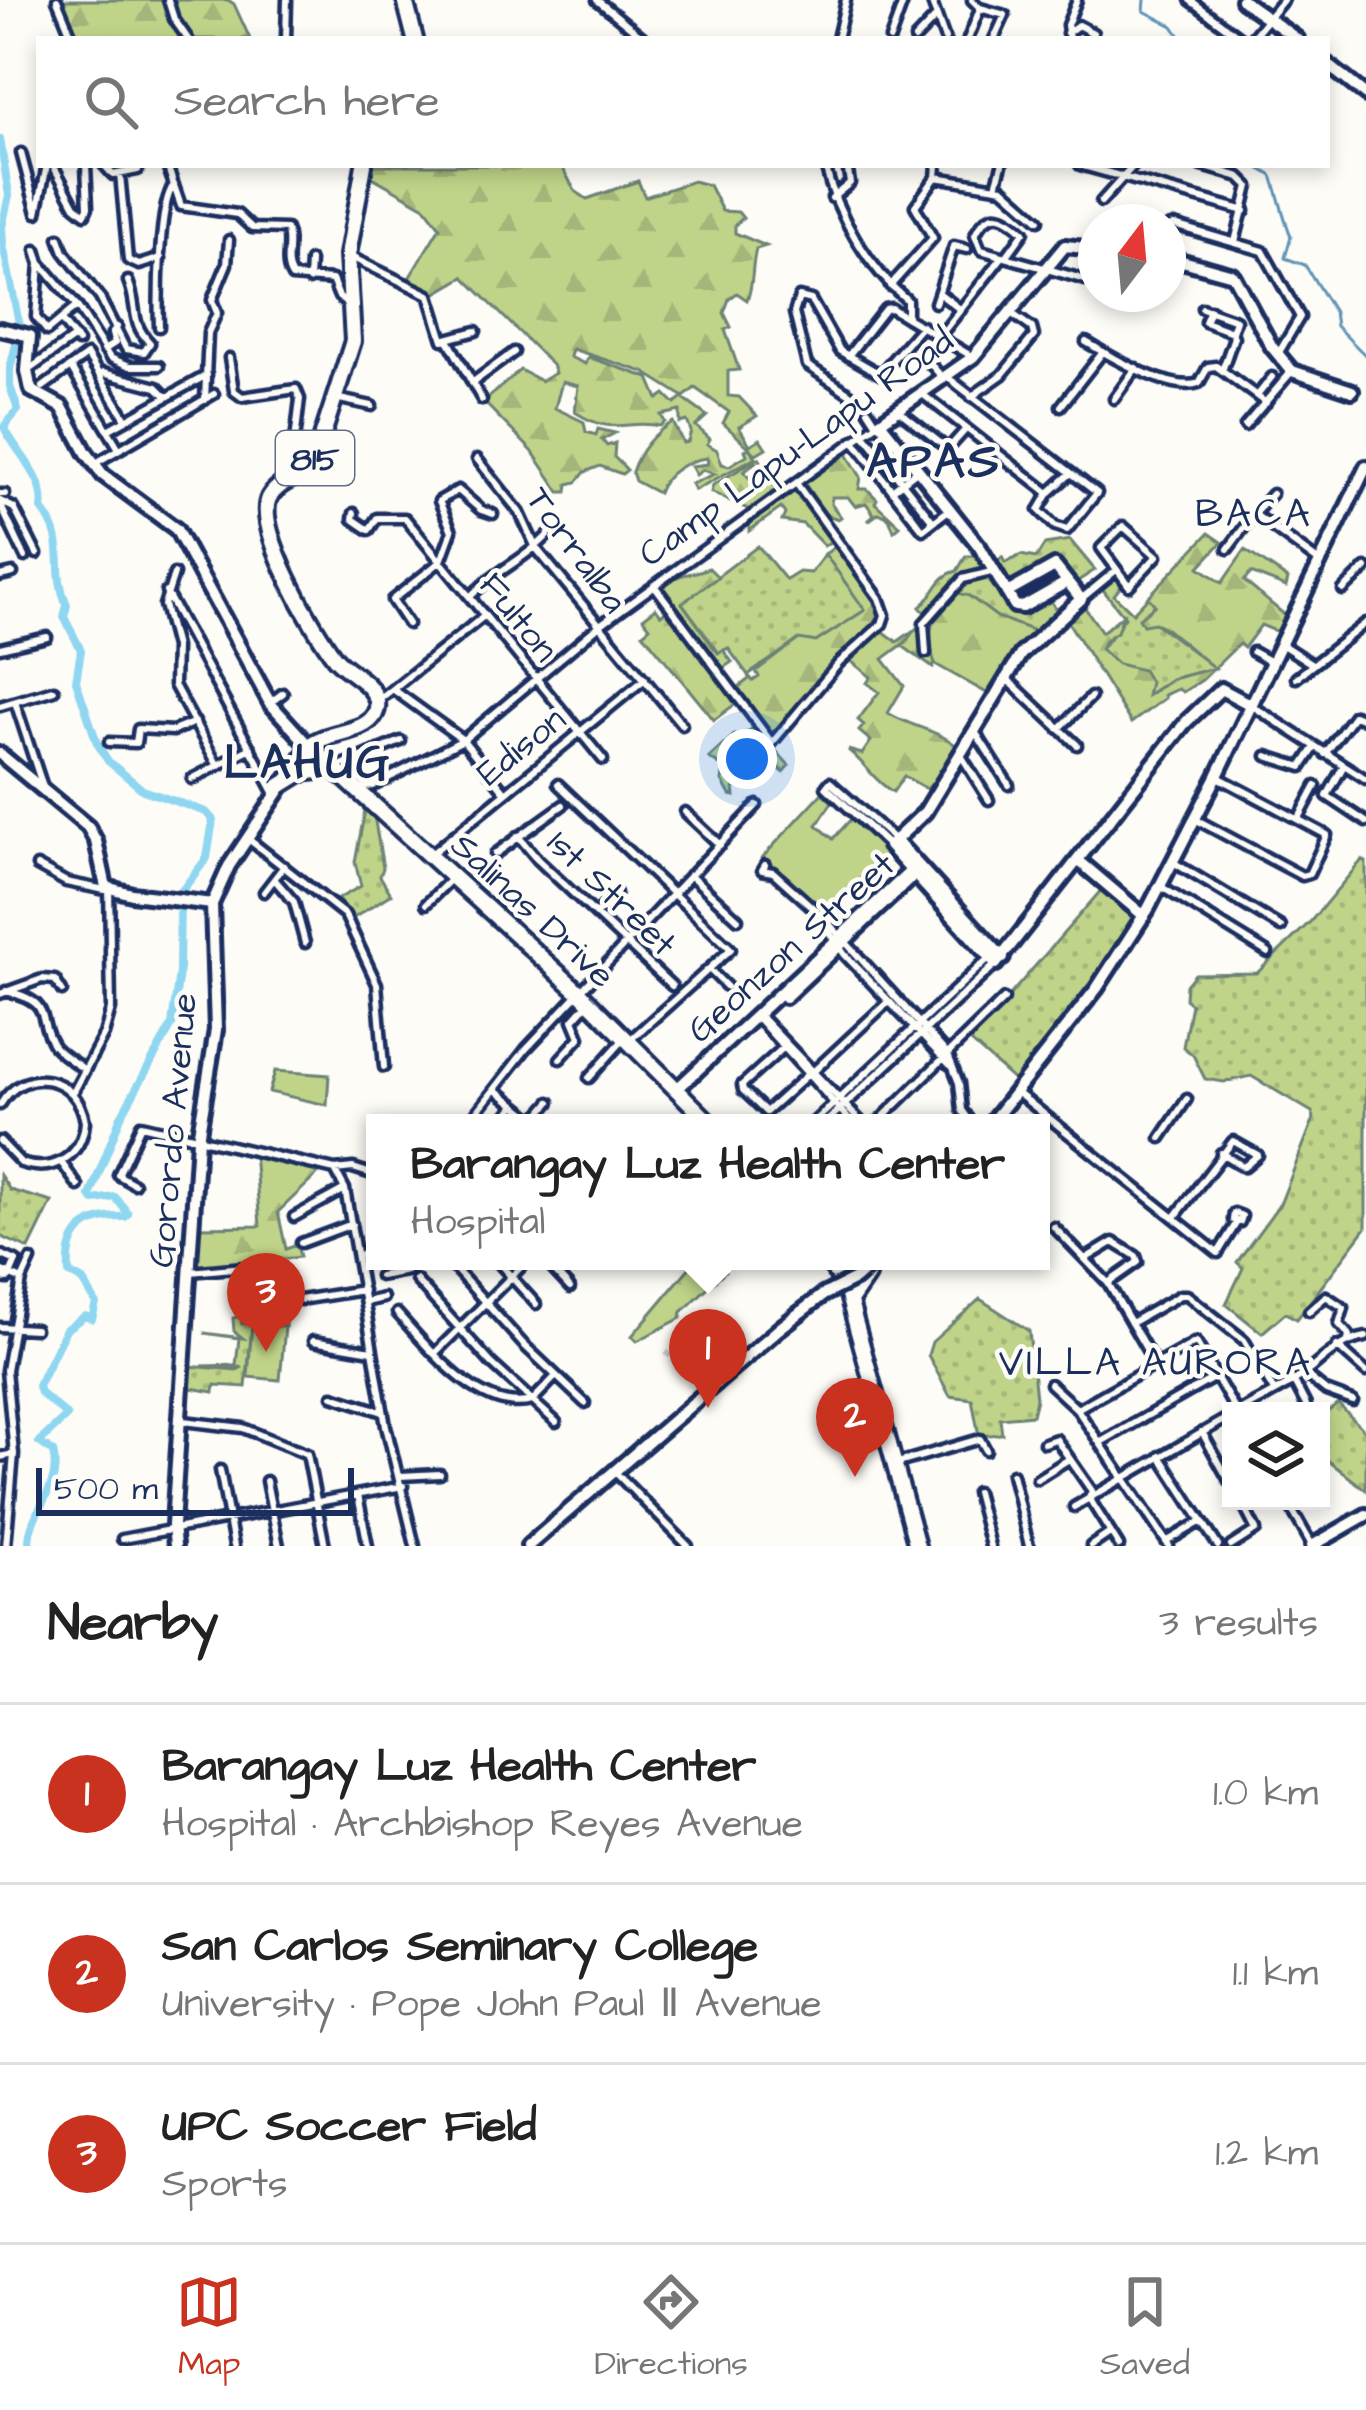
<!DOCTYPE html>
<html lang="en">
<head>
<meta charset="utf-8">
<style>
  body { margin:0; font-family:"Architects Daughter",sans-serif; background:#f6f6f6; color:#222 }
  .controls { position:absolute; right:36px; bottom:36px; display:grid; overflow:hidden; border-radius:0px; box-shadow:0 6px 18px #0003 }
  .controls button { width:108px; height:108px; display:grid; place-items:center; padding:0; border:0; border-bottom:3px solid #e0e0e0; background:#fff; color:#222; font:60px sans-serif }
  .compass { position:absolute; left:1078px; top:204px; width:108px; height:108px; border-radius:50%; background:#fff; box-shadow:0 6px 18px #0003; rotate:16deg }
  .scale { position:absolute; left:36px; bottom:30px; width:318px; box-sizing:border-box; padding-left:12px; border:6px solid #1b2f5e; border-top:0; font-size:33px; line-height:42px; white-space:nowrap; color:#1b2f5e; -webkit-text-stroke:9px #fdfcf7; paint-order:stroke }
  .you { position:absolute; left:747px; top:759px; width:42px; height:42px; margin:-30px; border:9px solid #fff; border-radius:50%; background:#1a73e8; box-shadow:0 0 0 18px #1a73e833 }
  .badge { display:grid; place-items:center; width:78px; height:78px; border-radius:50%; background:#c8321e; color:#fff; font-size:39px; font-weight:700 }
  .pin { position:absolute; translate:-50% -99px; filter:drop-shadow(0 3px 6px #0008) }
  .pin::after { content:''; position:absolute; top:63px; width:42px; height:36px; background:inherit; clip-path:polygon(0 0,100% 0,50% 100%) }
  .popup { position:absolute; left:366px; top:1114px; width:684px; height:156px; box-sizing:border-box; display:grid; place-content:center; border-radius:0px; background:#fff; filter:drop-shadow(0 3px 9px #0005); font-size:39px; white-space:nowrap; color:#767676 }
  .popup b { font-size:45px; color:#222 }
  .popup::after { content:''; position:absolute; left:50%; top:100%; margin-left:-24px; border:24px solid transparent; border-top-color:#fff }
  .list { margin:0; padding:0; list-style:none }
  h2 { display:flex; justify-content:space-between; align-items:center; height:156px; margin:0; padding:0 48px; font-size:51px }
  h2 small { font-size:39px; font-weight:400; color:#767676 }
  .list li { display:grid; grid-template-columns:78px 1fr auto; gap:36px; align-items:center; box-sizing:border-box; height:180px; padding:0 48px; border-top:3px solid #e0e0e0 }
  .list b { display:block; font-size:45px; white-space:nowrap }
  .list p { margin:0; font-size:39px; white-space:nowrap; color:#767676 }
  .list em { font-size:39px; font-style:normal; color:#767676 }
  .icon { flex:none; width:66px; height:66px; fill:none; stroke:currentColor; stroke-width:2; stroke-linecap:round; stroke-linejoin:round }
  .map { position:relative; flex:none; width:1366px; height:1546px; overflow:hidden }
  .search { position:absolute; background:#fff; box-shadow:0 6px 18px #0003; left:36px; right:36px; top:36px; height:132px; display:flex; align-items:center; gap:30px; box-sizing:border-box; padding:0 42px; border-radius:0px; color:#767676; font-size:45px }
  .sheet { height:696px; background:#fff }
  nav { display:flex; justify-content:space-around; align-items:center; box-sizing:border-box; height:168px; border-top:3px solid #e0e0e0; background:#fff; font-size:33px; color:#767676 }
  nav a { display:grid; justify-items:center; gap:6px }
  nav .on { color:#c8321e }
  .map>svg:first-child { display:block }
</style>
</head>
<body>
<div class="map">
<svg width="1366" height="1546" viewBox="0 0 1366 1546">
  <defs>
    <pattern id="grass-dots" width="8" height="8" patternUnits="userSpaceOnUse" patternTransform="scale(3)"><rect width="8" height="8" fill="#bfd489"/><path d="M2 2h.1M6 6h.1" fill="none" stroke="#a4b679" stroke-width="1.8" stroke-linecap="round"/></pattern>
    <pattern id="forest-firs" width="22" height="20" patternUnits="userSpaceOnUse" patternTransform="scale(3)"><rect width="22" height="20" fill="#bfd489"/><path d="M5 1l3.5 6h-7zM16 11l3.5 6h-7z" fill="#a4b679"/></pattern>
  </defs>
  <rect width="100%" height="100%" fill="#fdfcf7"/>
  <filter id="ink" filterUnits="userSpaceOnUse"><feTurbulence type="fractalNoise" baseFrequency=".00833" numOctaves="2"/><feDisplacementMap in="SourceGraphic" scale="24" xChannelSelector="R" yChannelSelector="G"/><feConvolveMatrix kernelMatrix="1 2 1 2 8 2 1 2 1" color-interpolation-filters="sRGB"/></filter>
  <g filter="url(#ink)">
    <path fill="url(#grass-dots)" stroke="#6d8274" stroke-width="3" d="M1070,540L1095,570L1050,599L1060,617L1042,634L997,617L969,596L927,638L935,664L933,668L901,645L928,616L920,607C935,596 936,576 957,571L966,556H980L995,564L1002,557L1005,563L1021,555L1036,558L1045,544Z
      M758,546L786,580L799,572L811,573L825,554L866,610L816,642L799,640L748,675L728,648L719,653L682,603Z
      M1112,574L1122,585L1114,595L1133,613L1148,597L1156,604L1155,623L1215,668L1171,679L1146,696L1101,649L1125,617L1100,586Z
      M366,805L373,810L383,868L380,876L391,894L352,919L338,899L361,886L355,862Z
      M1362,860L1366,862V1228L1297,1319L1285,1313L1262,1333L1226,1304L1243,1268L1237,1262L1281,1202L1314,1118L1312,1112L1251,1076L1224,1082L1205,1079L1193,1055L1183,1047L1191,1004L1185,999L1186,985L1195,974L1257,973L1311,921Z
      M1103,888L1138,917L1098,977L1016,1082L970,1041Z
      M0,1175L10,1190L52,1202L29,1249L0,1236Z
      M980,1299L1029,1331L1036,1399L1032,1415L1000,1418L1002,1434L979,1436L972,1399L950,1396L928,1355L932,1342Z
      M286,1306L285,1327L252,1325L246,1387L215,1385L214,1392L185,1387L187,1366L237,1370L243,1367L202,1366L236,1365L239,1338L204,1333L243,1338L234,1331L233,1318L240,1316L242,1324L272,1319L271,1309Z
      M1338,1404L1366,1432V1490L1321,1455V1417Z"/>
    <path fill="url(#forest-firs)" stroke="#6d8274" stroke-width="3" d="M60,0H228L234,4L250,39H75Z
      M370,165H561L575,191L587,199L638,181L645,197L693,181L709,185L722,211L738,212L743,218L735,225V233L766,246L756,249C751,267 754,284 747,300L737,293L729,299L724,313L731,327L725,330L739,370L728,371V396L739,397L757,416L739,427L750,445L760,439L766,448L756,454L723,423L729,412L695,388L684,397L644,372L572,349L570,357L585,364L588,357L649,378L658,399L665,394L675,404L682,398L707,416L696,426L710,439L707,444L717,450L722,464L729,466L747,455L745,450L749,448L756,457L695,490L691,484L715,474L703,470L696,475L691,466L708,464L707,458C687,460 665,473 658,493L635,481L632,472C638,452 654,432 673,422L683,443L688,442L691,431L687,421L680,423V411L661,415L665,422L660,426C626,418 616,438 575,412L578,386L562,382L555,408L584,422L586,432L596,435L598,429L615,433L602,440L607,446L615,443L614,457L627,470L622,474L600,466L585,472L577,482L568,484L567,492H560L532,451L484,402L520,370L541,381L555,373L552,365L464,277L433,295L408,280L440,227L425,207L367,174Z
      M849,447L847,454L861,477L859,489H867L877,499L875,503L900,526L894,531L889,518L879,513L868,521L874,514L866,503L855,506L848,497H832L831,504L841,517L838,519L819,512L799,483Z
      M759,458L764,466L761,468L756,462L744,472L750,479H756L762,470L769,479L773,475L769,467L779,460L773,485L780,489L750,510L711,492L713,485Z
      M794,488L833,540L824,546L803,524L782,521L785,514L781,508L749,531V521Z
      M1209,533L1222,542L1199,567L1222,583L1245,550L1288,579L1286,587L1251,573L1244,581L1286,616L1278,632L1261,625L1244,648L1239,644L1202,680L1183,692L1178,689L1164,695L1165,698L1131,723L1065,617L1081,602L1102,632L1123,615L1117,632L1105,640L1101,649L1117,664L1143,670L1150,682L1147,696L1172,679L1214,668L1164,627L1155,623L1143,625L1139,618L1155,605L1148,597Z
      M836,546L877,604L880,625L842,653L771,739L735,690L749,679L748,675L753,681L759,677L756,671L799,639L816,642L865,610L825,554Z
      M709,568L718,577L682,603L718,653L723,650L732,662L720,670L658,585C676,574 690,575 709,568Z
      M954,592L969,596L997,617L1042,634L1015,659L1007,662L1004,671L1008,672L992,696L935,664C925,632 931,616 954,592Z
      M656,608L661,615L668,609L738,702L714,720L643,633L650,627L643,618Z
      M914,630L906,642L883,659L904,686L888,713C912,728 939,729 960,749L927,789L904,776L893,792C875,782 865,763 848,750L862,754L871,741L859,731L864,725L858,720L879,692L867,683L871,677L847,658L883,631L897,642Z
      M754,727L789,765L783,772L769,759L754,777L750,776L748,785L734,788L735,796L730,795L722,781L724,768L709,758L734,735L737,740Z
      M254,1152L321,1171L278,1212L286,1249L297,1245L300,1257L194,1270L199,1227L260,1226Z
      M695,1261H721L725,1271L682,1312L681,1318L637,1341L632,1336Z"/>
    <path fill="#bfd489" stroke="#6d8274" stroke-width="3" d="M822,793L832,802L817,825L833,839L851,819L881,846L885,855L825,913L762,858Z
      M275,1071L329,1075L327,1105L269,1092Z
      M252,1324L285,1327L280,1380L248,1377Z"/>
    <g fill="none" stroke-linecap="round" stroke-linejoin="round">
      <path stroke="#6193b6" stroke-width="3" d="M1145,0L1144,11L1173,26L1182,39
        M1255,165C1260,170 1267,172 1272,176C1274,179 1285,223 1291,236L1285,258L1305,265L1334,312L1336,326L1366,356"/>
      <path stroke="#8fd6f0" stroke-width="8" d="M0,139L9,195L2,227L3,245L20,328L10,369V386L18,410L4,427C17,454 47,478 42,509C70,544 50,568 67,605L64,617L81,650L76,681L97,743L108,761L143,790L206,812L213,820L207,858L180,893L179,972L172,1025L121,1116L90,1196L94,1200L115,1197L128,1213L125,1217C87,1216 66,1231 69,1273L83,1281L96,1303L92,1319L85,1316L66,1329L38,1386L40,1393L67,1416L39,1442L53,1452C63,1491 27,1511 29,1546"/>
      <path stroke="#d0d3d8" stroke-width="6" stroke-dasharray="6 3" stroke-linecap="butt" d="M666,1352L701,1384"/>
      <defs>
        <path id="street" d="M57,0L73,39
          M168,0L174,19L188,39
          M597,0L645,39
          M931,0L945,39
          M972,0L980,8L1005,15L994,39
          M1190,0L1242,39
          M1067,33L1078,25L1093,33
          M286,39L287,0
          M837,39L846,0
          M890,39L904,0
          M915,39L935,18
          M968,39L980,9
          M1069,39L1067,25L1077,0
          M1251,39L1283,0
          M21,153L37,213L47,165
          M53,165L75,206L85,214L88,207L86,165
          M104,165L113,175L138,170
          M167,165L181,206L237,214L252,228L286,229C293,244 282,261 292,277L332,280L339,297L348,305
          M825,165C836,214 868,267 907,300V318L973,357
          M1080,165L1245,211
          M1199,165L1240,177L1249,186L1235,242
          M120,174L128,260L139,265L161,258
          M936,177L1003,188L1039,220
          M996,186L1002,165
          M832,198L850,183L847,165
          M1101,202L1134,165
          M1168,227L1174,225L1263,251L1300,317L1278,354
          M59,238L64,252L100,298L126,349L144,352L150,343C129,321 139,308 128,281
          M36,250L40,263L36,317L47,331L77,306
          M351,257L429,295L443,340L476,331
          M1006,257L1024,232C1004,213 989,207 975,235L981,250L1096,283
          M40,263L77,306L110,358L130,366H159
          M309,280L310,261
          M890,286L933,238L915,206L936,177L937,165
          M940,294L961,310
          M935,303L954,246L967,249
          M1202,308L1236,320L1232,332
          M1210,310L1205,322L1232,332L1234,337L1223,368
          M61,320L78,342
          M159,327C158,300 158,202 174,185
          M939,337L1003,256
          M448,340L482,400
          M1086,342C1111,357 1172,393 1199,383L1208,367L1216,366L1266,403
          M104,350L115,343L112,334L117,327
          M848,356L885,309L891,308L907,318
          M923,356L943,378
          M229,358L234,391L242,397L296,389L300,399L294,449L310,462
          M71,368L119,449
          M30,369L75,337
          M103,373L157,387L166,396
          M946,376L1097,493L1067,530L1055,526L1039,510L1049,493L1071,473
          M472,383L514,352
          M43,387L87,355L126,419
          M921,393L1049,493
          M850,394L807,365L794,313L799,297L811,300L840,351L880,374L922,326
          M1257,396L1272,377
          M971,397L1002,375L1034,336L1032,328L1011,313
          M335,398L372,406
          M1114,399L1136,368
          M205,400L208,333L217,313L212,300L227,264L229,240
          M1061,406L1103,352
          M868,410L877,424
          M898,410L948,449L966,429
          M1245,426L1292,371
          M108,430L207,375
          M864,434L932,520
          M854,441L923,530L950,509
          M477,459L520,513L536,548L682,725
          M94,464L214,394
          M892,490L918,470
          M0,494H5
          M1272,494L1254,514L1318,561
          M0,501L14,508L37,554
          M0,504L25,557
          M354,513L353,519L369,530L377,518H405L603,760
          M1123,526L1157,556L1129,586L1101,548Z
          M1228,549L1254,514
          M174,574L164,605L175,647L174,685L218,766
          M0,576L13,573
          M654,585L772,743L839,663L882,624L885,615L879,598L796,483
          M1343,590L1366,568
          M166,592L275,794
          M470,597C493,572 525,560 548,535
          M1081,599L1115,571
          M408,624L392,600L441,561L452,531L439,501L458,490L481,510L493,514
          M1281,644L1312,664
          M0,648L47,637
          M1253,652L1271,662
          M926,653L924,623L963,579L995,571
          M1006,678L1077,745
          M1296,678L1366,623
          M394,690L463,740L505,792
          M379,700L484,616
          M15,702L44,790
          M270,703L283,693
          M1251,705L1366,779
          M0,706L54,690
          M1059,729L1091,697
          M976,733L1009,785
          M109,742L136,743L138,729L173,731L195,722
          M1325,754L1354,715L1366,720
          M1267,756L1302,767L1315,747
          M962,757L989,800
          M1344,765L1327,796L1366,822
          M337,767L401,741
          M192,779L251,748
          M558,784L731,949L630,1040
          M361,788L373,786L463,740L600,625L880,422
          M685,812L720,845
          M1299,818L1316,786
          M1195,819L1302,876L1309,874L1327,835L1218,777
          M518,836L538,860L672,986
          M247,838L345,915L377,984L384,1067
          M889,846L826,787L830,782L895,840
          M431,854L645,679
          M495,854L563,805
          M1173,862L1281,927
          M765,865L762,870L773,872L821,915L948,1055L959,1083L962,1110L971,1123
          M37,866L66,882L105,890
          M690,875L738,919
          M275,880L294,902L305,943
          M1160,886L1268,953
          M264,892L284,866
          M426,904L452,878
          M596,914L616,893
          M816,914L845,955L950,1065
          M709,969L727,987
          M6,991C56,1003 35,1018 54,1046C61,1055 76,1063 85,1070
          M0,994L42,979L55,980L62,991
          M759,1015L862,1123
          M757,1017L852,1123
          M783,1048L742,1085L743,1090L766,1112L807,1075
          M560,1059L580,1037L573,1020L589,1002
          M814,1071L888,1002
          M589,1078L624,1039
          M495,1089L538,1123
          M74,1091L104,1034L111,1009L109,885
          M1015,1091L1218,1253L1237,1222
          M0,1105C24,1064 78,1075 85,1122C82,1156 54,1174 21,1163L0,1141
          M469,1122L526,1049L757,805
          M533,1122L550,1102
          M501,1123L515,1105
          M517,1123L525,1113
          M813,1123L990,957
          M825,1123L996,964
          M877,1123L1004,999
          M1161,1138L1187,1099
          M61,1162L78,1186
          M335,1170L345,1189L386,1426L415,1546
          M134,1184L118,1175L141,1125L335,1170L353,1168L375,1175
          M1234,1213L1242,1216L1240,1222L1233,1220Z
          M294,1217L345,1189
          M1175,1217L1233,1141L1258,1155L1244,1167L1221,1153
          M1054,1227L1108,1283L1155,1364
          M301,1243L352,1224
          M0,1254L16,1261L8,1279L0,1278
          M358,1255L375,1252
          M1085,1259L1113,1242L1136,1256L1138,1262L1108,1283
          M448,1261L523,1344L585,1403
          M497,1261L536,1304
          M545,1261L570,1288
          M594,1261L596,1263
          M0,1270L22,1280
          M190,1272L255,1266
          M380,1276L407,1271L406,1261
          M416,1280L491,1363L556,1422
          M300,1300L363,1290
          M365,1302L383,1298
          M1309,1311L1326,1296L1344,1308L1339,1324L1349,1335L1348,1341
          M397,1313C428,1347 480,1415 532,1401
          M1131,1323L1180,1295H1187L1244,1340L1274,1391
          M0,1327L35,1329
          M313,1341L372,1351
          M1337,1346L1366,1372
          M434,1354L527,1261
          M1305,1374L1326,1391L1353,1401
          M1293,1380L1306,1405L1305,1411
          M1050,1384L1077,1409L1169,1546
          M333,1396L383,1412
          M532,1401L556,1376
          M1077,1409L1196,1342L1236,1411
          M1240,1411C1262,1398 1288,1387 1308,1371C1328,1355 1339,1342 1366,1337
          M183,1421L243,1428L307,1454L325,1546
          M1202,1432L1231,1484
          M1101,1442L1217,1376
          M1044,1443L1056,1439L1092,1491L1089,1498L1119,1546
          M1160,1456L1218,1546
          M0,1457L14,1454
          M898,1463L980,1439L986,1450
          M220,1470L234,1546
          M615,1472L688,1546
          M1012,1474L1029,1546
          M400,1476L440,1474
          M1037,1479L1069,1459
          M266,1481L279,1546
          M976,1492L990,1546
          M358,1495L368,1546
          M1287,1501L1312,1545
          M1074,1507L1231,1416
          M122,1539L403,1486
          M1166,1542L1202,1521
          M6,1546L14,1454L6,1370L22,1280L31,1260
          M1091,1546L1110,1533
          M1231,1546L1256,1530L1241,1501"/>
        <path id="secondary" d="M1242,0L1297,39
          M1327,64L1366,95
          M1168,257L1233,275L1272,347L1292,371L1352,391
          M0,329L30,336L27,371L31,390L62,407L86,452L103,475L176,529L270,703L309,746L229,866L212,904L216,1030L198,1139L173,1525L175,1546
          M1067,582L1023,607L1015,606L979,546L880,422L973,357L1065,246L1096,249
          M1007,593L1055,566L1081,599L1021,654L925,812L889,846L996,964L1185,723L1221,689L1251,705
          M0,754L88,827L96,841L106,887L132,894L212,904
          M895,840L1003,958
          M1079,861L1144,916
          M785,997L919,870
          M677,1089L912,870L920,867
          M991,1123L1097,988L1148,909L1217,776L1366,467
          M528,1546L780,1328
          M1312,1546L1366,1515"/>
        <path id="primary" d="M405,0L415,39
          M364,165L348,255L353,341L313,465C300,478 278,481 269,498C254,529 315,632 335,658C345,670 360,676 370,688C376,695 380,705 375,714C365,734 326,731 309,746L580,993L710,1123
          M280,786L301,773L334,769
          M828,1261L846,1288L917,1546
          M850,1301L867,1276"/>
      </defs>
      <use href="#street" stroke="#1b2f5e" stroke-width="15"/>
      <use href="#secondary" stroke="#1b2f5e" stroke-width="20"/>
      <use href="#primary" stroke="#1b2f5e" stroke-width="22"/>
      <use href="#street" stroke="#fdfcf7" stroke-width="6"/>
      <use href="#secondary" stroke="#fdfcf7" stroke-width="10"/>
      <use href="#primary" stroke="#fdfcf7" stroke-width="14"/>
      <defs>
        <path id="secondary-bridge" d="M780,1328L823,1295L855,1279L875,1261"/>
      </defs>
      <use href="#secondary-bridge" stroke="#1b2f5e" stroke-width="20" stroke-linecap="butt"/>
      <use href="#secondary-bridge" stroke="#fdfcf7" stroke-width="10"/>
    </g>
  </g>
  <g text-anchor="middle" stroke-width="9" stroke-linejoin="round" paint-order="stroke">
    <rect fill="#fdfcf7" stroke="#5f6c8c" stroke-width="3" x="276" y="431" width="78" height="54" rx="9"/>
    <g font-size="33" font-weight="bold" fill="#1b2f5e">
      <text x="315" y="470">815</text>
    </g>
    <g font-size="36" fill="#1b2f5e" stroke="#fdfcf7">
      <text transform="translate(795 446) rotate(-36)" y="13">Camp Lapu-Lapu Road</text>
      <text transform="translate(578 549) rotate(54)" y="13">Torralba</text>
      <text transform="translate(520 616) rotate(51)" y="13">Fulton</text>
      <text transform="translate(520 745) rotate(-39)" y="13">Edison</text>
      <text transform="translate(613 892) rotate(44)" y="13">1st Street</text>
      <text transform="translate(534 909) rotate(43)" y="13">Salinas Drive</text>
      <text transform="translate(790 946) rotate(-42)" y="13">Geonzon Street</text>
      <text transform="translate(171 1130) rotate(-85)" y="13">Gorordo Avenue</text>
    </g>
    <g font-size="39" letter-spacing="3" fill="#1b2f5e" stroke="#fdfcf7">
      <text x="1254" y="526">BACA</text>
      <text x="1156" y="1375">VILLA AURORA</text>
    </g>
    <g font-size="48" font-weight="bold" letter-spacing="3" fill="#1b2f5e" stroke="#fdfcf7">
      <text x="934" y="477">APAS</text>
      <text x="308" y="778">LAHUG</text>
    </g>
  </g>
</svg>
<div class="controls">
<button><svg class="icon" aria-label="layers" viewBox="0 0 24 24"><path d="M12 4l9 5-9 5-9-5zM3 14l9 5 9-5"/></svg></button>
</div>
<svg class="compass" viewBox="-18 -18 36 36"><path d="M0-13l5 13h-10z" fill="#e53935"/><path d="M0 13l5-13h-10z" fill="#767676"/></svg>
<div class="scale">500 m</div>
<div class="you"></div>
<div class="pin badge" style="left:708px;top:1408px">1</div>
<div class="popup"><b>Barangay Luz Health Center</b>Hospital</div>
<div class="pin badge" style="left:855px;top:1477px">2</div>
<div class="pin badge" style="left:266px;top:1352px">3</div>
<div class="search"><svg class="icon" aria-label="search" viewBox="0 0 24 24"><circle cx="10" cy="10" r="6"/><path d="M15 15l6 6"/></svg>Search here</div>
</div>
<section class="sheet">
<h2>Nearby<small>3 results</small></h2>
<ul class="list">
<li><span class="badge">1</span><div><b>Barangay Luz Health Center</b><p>Hospital · Archbishop Reyes Avenue</p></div><em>1.0 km</em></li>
<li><span class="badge">2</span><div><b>San Carlos Seminary College</b><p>University · Pope John Paul Ⅱ Avenue</p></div><em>1.1 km</em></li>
<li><span class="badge">3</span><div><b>UPC Soccer Field</b><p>Sports</p></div><em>1.2 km</em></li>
</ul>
</section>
<nav>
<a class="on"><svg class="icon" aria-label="map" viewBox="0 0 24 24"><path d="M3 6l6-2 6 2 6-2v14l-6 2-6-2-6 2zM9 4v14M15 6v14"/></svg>Map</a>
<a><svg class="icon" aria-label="directions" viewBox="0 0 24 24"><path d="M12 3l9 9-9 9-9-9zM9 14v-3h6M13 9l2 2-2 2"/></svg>Directions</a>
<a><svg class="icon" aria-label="saved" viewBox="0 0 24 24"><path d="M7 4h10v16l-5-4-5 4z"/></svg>Saved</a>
</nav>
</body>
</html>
